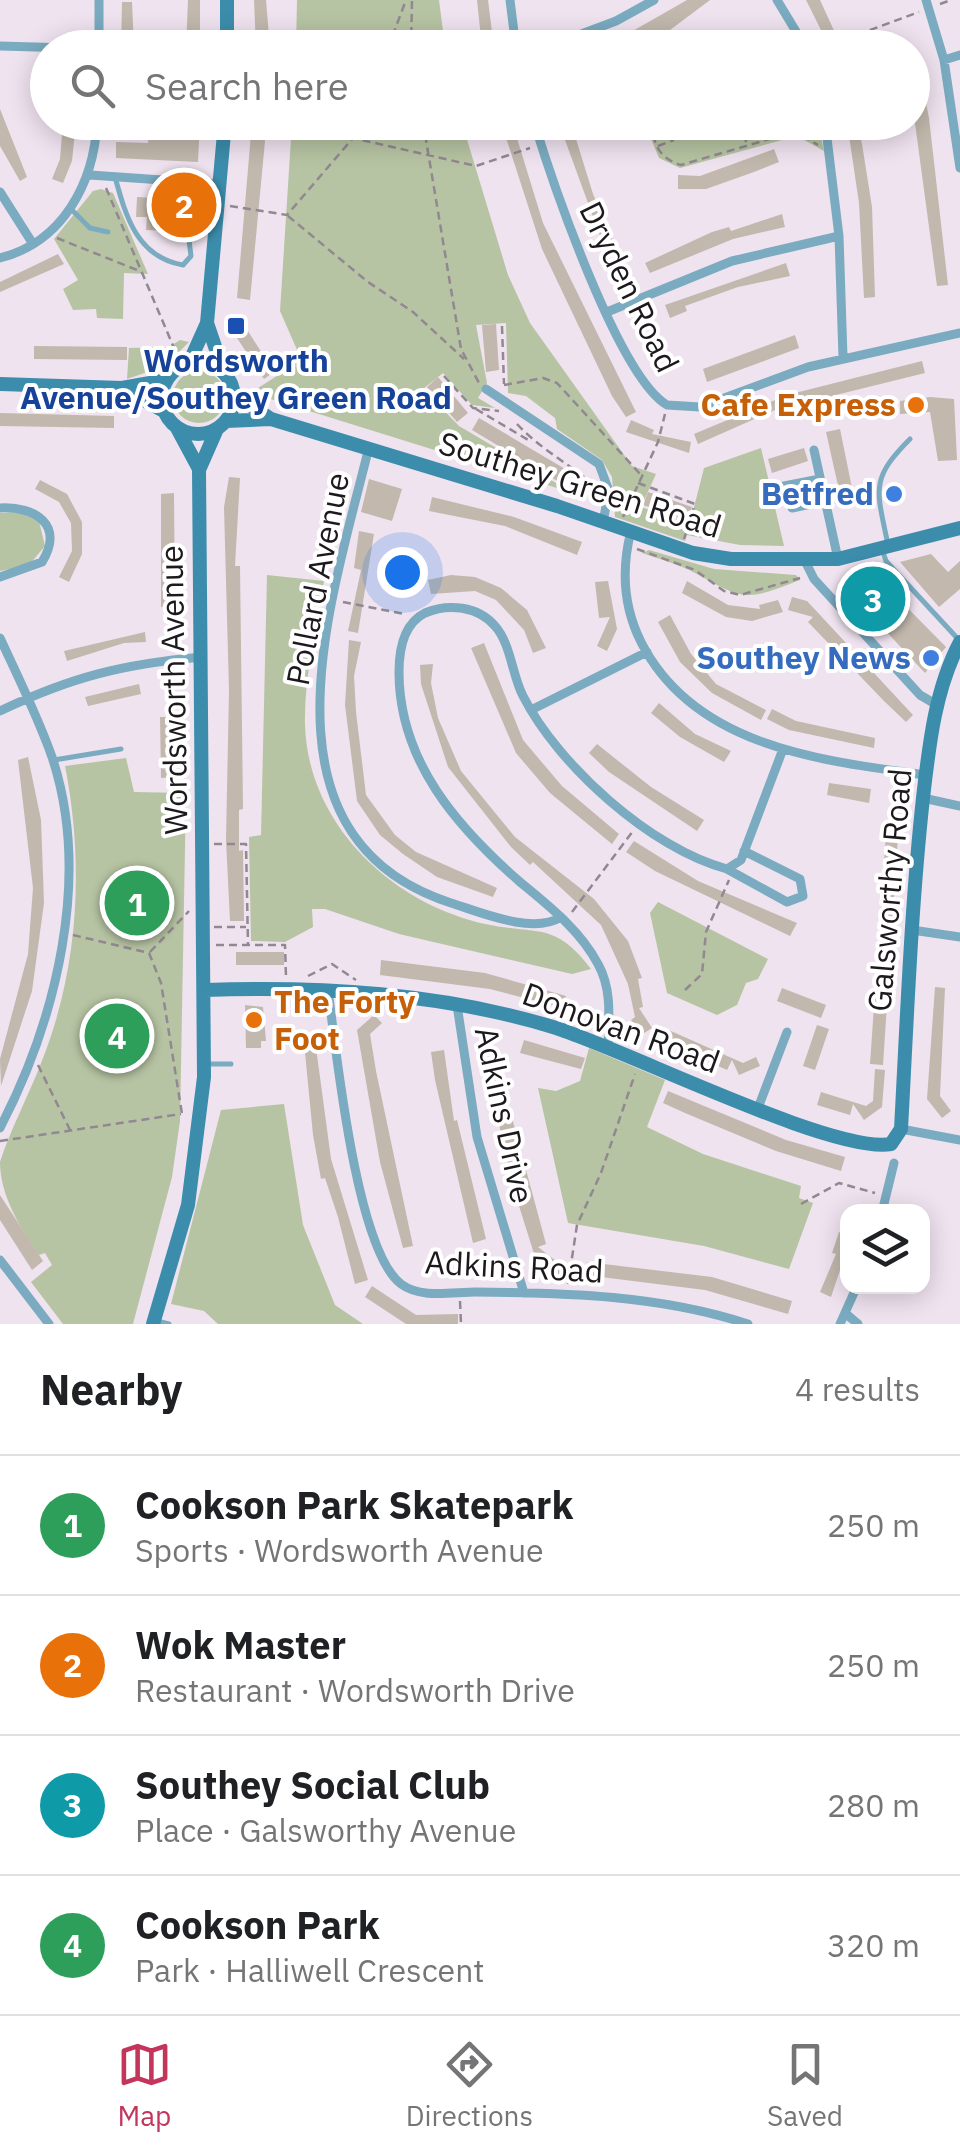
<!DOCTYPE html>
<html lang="en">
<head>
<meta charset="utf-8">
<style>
  body { margin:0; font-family:"IBM Plex Sans",sans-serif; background:#f2f2f2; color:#202124 }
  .controls { position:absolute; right:30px; bottom:30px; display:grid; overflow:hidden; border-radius:20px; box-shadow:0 5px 25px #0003 }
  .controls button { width:90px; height:90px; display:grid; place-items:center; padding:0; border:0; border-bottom:2px solid #e0e0e0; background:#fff; color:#202124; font:50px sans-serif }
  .you { position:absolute; left:402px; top:572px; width:35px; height:35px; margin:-25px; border:8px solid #fff; border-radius:50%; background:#1a73e8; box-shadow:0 0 0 15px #1a73e833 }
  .badge { display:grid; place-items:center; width:65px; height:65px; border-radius:50%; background:#c4355c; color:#fff; font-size:32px; font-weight:700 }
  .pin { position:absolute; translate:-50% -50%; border:5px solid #fff; box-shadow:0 2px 10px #0006 }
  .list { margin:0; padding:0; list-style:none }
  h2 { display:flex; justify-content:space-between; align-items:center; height:130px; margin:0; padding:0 40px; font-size:42px }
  h2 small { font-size:32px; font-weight:400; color:#757577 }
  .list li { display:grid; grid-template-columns:65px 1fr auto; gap:30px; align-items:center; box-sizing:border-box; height:140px; padding:0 40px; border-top:2px solid #e0e0e0 }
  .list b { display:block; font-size:38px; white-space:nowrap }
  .list p { margin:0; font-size:32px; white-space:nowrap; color:#757577 }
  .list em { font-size:32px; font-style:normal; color:#757577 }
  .icon { flex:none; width:55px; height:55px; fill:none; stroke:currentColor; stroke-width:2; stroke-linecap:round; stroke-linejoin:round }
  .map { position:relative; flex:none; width:960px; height:1324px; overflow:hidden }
  .search { position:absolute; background:#fff; box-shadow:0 5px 25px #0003; left:30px; right:30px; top:30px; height:110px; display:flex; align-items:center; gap:25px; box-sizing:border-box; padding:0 35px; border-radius:55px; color:#757577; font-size:38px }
  .sheet { height:690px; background:#fff }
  nav { display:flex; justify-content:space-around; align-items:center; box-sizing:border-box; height:140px; border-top:2px solid #e0e0e0; background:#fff; font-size:28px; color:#757577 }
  nav a { display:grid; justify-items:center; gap:5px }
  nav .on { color:#c4355c }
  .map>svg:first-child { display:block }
</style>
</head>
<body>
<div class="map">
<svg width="960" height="1324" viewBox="0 0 960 1324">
  <rect width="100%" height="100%" fill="#efe3ef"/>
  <path fill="#b7c4a3" d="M297,0H439L445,47H296Z
    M292,123H462L508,275L530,323L632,466L656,474L641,507L690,523L704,468L761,448L784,546L740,545L687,535L685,541L615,517L612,477L602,460L557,429L555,418L526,396L508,393L506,323L476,325L487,383L478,398L495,408L472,405L443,373L423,389L459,426L573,493L261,396L258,388L291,367L298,352L280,311Z
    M652,123H818L824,151L797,136L680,168L659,158L649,134Z
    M101,189L113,193L148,274L124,273L123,319L97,318L96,309L73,310L63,289L78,280L54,239L93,191Z
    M180,340L189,342L165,366L127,379L129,348L169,347Z
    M173 397a26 26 0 1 1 52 0a26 26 0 1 1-52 0Z
    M18,512L39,521L45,546L29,565L0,571V513Z
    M649,550L714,569L796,575L800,580C746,601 745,601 695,573C679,564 659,559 642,553Z
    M267,575L324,581C316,628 304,677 305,725C308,824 391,903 485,924C538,935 555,921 591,969L572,974L399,934L325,909H312L313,927L285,942L251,941L249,837L261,835Z
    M126,758L134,792L186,793L180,1121L172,1177L133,1324H63L31,1282L52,1265L45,1253L39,1255C20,1228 0,1195 0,1162C10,1130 30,1093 43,1058C79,966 84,862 65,766Z
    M658,902L768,959L758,979L746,983L737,1005L717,1015L667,993L650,913Z
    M589,1048L665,1080L647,1127L703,1154L801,1186L799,1198L813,1203L789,1269L704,1246L568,1223L538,1088L556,1091L580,1081Z
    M284,1104L303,1225L335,1305L363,1324H218L204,1311L171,1304L221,1110Z"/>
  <path fill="#c2b8ad" d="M188,0H200V48H186Z
    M254,0H266L270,48H256Z
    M477,0H488L494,48H482Z
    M687,0H710L670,30L634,48H603Z
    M806,0H820L842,48H830Z
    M122,2H132L134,48H121Z
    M912,57H917L929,118L948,285L937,286L914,116Z
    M0,109L27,177L20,181L0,146Z
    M63,122H76L72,161L63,183L52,179L60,159Z
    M149,122H200L198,162L116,158V142L148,143Z
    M252,122H265V141L250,300L237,298Z
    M501,122H512L543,223L636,412L626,417L612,396L542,249Z
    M847,122H857L862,144L872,207L875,297L864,298L859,203Z
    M572,126L593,194L618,252L607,255L561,129Z
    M774,149L779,162L754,172L706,189H678V175L700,176Z
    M137,197L193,200L192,218L178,217L177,231L146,230L147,217H136Z
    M782,214L785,227L733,239L650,273L645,263L712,232L729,227L731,231Z
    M58,254L64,264L0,292V282Z
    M786,263L790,276L738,287L685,306L687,311L670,318L665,305Z
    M496,324L499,370L486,372L482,325Z
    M246,328L274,372L264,379L235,335Z
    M795,335L799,348L707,382L703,369Z
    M34,346L127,347V360L34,359Z
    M922,361L925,373L775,410L698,444L694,434L787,395Z
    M438,377L468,413L457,422L427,387Z
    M930,397L954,399L957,460L938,461L930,412L900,414V401Z
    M0,413L114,416V428L0,426Z
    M479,418L572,473L564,485L472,430Z
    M631,420L654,430L652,434L691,442L689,453L626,432Z
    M840,429L852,488L839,490L826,432Z
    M804,448L808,461L772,473L768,459Z
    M229,477L240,478L235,566H240L243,809L239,810V851L243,850L244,921H230L226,840L229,690L224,507Z
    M369,479L402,489L392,521L361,512Z
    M40,480L67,494L82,522V554L69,582L59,577L72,551L71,523L59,502L35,489Z
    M648,492L692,507L687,521L643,505Z
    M174,493L175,608L161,607V494Z
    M432,497L514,517L582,542L577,555L505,526L429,511Z
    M359,531L374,534L358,633L348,631L361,570L354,568Z
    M931,554L948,572L960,561V589L939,607L900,562Z
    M451,575L475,577L501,588L527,610L546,648L533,653L524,630L496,600L475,591L431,594L428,580Z
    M877,577L946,647L925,673L868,612L863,617L843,596L859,581L866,587Z
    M608,581L617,629L607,651L597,646L610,617L599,618L595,582Z
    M687,581L728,605L760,609L759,605L778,600L783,612L752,621L726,617L682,593Z
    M792,597L807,601L913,715L906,722L884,701L808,622L813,617L788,610Z
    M670,615L691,654L716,684L766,710L761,720L712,693L680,662L658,622Z
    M145,632L146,642L124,643L67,661L64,651Z
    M349,640L361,642L354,676L356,712L366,795L395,835L416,852L497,888L493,897L437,877L403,854L380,835L357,801L345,705Z
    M484,643L523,740L562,786L619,834L612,844L550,793L516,753L471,648Z
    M433,664L431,683L438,718L461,771L515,837L594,899L628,941L642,978L638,979L643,1007L639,1008L652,1028L641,1035L631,1020L635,1017L628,984L601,925L533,862L530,865L511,847L448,767L421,684L420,665Z
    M139,684L141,694L88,706L85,697Z
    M659,703L695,734L731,751L724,762L680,737L651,713Z
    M772,709L796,721L875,738L874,748L789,730L767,719Z
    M160,717H174L175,777L161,778Z
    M597,744L651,787L704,820L697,831L609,772L589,753Z
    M28,757L41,820L44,903L32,991L1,1086L0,1059L28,954L33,888L18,760Z
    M829,783L871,789L869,803L827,795Z
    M886,834L898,835L883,1065L870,1064Z
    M634,841L698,881L797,923L790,936L655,871L626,852Z
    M236,952H284V965H236Z
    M381,960L485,973L566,996L562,1008L490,989L380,975Z
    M935,987L945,988L940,1096L951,1111L942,1118L927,1099Z
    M782,988L826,1005L821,1018L777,1001Z
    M245,1005L263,1007L266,1041H261V1048H246Z
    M374,1015L382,1023L370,1034L376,1071L413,1246L403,1248L380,1162L357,1030Z
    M817,1025L829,1029L815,1070L803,1066Z
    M664,1028L743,1063L756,1057L760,1066L739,1075L732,1060L727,1070L659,1039Z
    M315,1040L331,1159L368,1280L355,1284L338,1217L325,1178L321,1179L313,1135L304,1042Z
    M524,1040L585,1058L581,1069L520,1053Z
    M444,1050L454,1121L457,1120L486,1239L473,1243L435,1080L431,1052Z
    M498,1066L546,1244L538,1247L565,1268L558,1277L536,1260L514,1190L486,1068Z
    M875,1069L885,1070L882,1107L864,1120L853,1104L850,1115L817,1105L821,1092L866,1106L873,1101Z
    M668,1091L786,1140L845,1157L841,1171L776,1151L685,1113L663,1103Z
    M0,1195L43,1261L32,1270L0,1220Z
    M839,1232L848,1235V1246L831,1297L820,1292L836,1254L832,1253Z
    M587,1262L712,1277L792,1301L788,1314L705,1290L585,1275Z
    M372,1286L416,1315L458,1314V1324H406L365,1297Z"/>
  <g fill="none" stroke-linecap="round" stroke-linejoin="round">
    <path stroke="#918891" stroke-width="2.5" stroke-dasharray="8 5" stroke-linecap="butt" d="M940,4L951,0
      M388,48L406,0
      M411,48L412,0
      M821,48L919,12
      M423,122L461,349L479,383
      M656,122C649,143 661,159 681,165L787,134L803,136L818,145
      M740,122L747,145
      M354,137L360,122
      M658,146L674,140
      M106,188L177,355
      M230,206L287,215L353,138L476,166L530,148
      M288,216L368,282L413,312L464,359
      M57,238L137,270
      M502,326L504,384
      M444,376L473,408L499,411
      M504,385L543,378L557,383L641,475
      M476,409L530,441
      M517,424C540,449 570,464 596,487
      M638,483L695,504L684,539
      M623,517L658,442L665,414
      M637,549L695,570L724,591L740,595L800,578
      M343,602L404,614
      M214,844H246L248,945
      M572,912L633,831
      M214,927H246
      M73,935L149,953L161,983L182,1114
      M216,945H285L286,977
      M150,952L189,911
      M308,976L332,964L356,980
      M685,990L702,974L706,932L729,880
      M38,1065L70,1130
      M0,1141L181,1114
      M801,1204L839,1183L875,1193
      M568,1284L577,1225L601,1173L635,1074
      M460,1301L461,1324"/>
    <path stroke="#7aabc0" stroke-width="5" d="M115,177C126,217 137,257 183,265L191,256L188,232
      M71,209L90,228L108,232
      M888,545C877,490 869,480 910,439
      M882,549L886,561L958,639
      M54,760L121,749
      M208,1064H231
      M157,1321L169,1324"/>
    <path stroke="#7aabc0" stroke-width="9" d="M510,0L516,48
      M777,0L806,48
      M926,0L944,60L960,168
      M0,46L70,48
      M99,48V0
      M544,48L616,21L654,0
      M944,60L960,55
      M534,122C552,181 618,376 667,405L700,407L808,367L960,333
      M825,122L839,236L843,357
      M685,135L723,122
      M90,175L220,184
      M0,192L33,244
      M0,258C63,242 94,183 97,122
      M607,312L732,261L839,236
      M486,389L599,464L609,491L603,522
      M814,450L838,559
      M368,451C332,599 248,837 451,903C480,912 533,935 561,917
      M774,488L820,479
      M0,508C35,506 65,525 42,562L0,577
      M792,508L850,496
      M631,531C621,570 623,606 641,642C694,747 822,761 926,775
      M805,561L814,579L920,695L937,705
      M0,638C18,677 38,717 52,757C92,877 56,1020 0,1128
      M531,710L647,652
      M0,711C71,677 123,664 202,657
      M923,798L960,806
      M727,869L787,902L803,896L800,879L744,851
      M912,930L960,937
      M328,990C336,1049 356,1250 401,1284C421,1299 452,1292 476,1292C568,1293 659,1295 748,1324
      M457,1005L477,1137L524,1293
      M608,1045C609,1018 612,989 598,964C580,930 549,906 520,882C457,827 399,761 399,672C399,650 403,624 425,613C448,603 478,606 495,626C511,644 512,675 523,696C558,765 651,849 727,869L741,860L783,749
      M758,1108L787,1032
      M901,1129L960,1140
      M882,1212L894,1163
      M0,1260L49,1324
      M845,1313L858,1324
      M840,1324L857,1286"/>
    <path stroke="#3c8dac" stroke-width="14" d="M227,0V48
      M207,323L223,370
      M162 398a36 36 0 1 1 72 0a36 36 0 1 1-72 0Z
      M189,363L207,323L225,122
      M0,384L122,388L167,380
      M122,388L164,411
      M235,395L271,419L557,506L693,553L731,559H838L960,528
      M226,421L270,419
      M177,428L199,469
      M205,990C322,986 441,993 553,1027C625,1049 832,1154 891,1144L901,1129C907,1019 911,908 923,798C929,746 935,689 960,642
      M153,1324L188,1205L204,1077L199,470L217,429"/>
  </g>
  <rect fill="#1a4fb4" stroke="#fff" stroke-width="4" x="226" y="316" width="20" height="20" rx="5"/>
  <g fill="#e8710a" stroke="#fff" stroke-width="4">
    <circle cx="916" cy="405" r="10"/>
    <circle cx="254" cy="1020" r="10"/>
  </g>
  <g fill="#3f7fe0" stroke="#fff" stroke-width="4">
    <circle cx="894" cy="494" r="10"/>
    <circle cx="931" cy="658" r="10"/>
  </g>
  <g text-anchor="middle" stroke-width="8" stroke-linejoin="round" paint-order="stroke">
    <g font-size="32" fill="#1c181c" stroke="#fff">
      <text transform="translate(629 287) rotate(64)" y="11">Dryden Road</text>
      <text transform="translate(580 485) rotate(17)" y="11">Southey Green Road</text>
      <text transform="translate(318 579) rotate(-79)" y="11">Pollard Avenue</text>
      <text transform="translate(174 690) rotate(-91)" y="11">Wordsworth Avenue</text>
      <text transform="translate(890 890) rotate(-85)" y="11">Galsworthy Road</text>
      <text transform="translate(621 1028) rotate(20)" y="11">Donovan Road</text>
      <text transform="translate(504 1115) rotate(78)" y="11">Adkins Drive</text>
      <text transform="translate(514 1267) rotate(3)" y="11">Adkins Road</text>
    </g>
    <g font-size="32" font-weight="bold" fill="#164399" stroke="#fff">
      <text x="236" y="372">Wordsworth<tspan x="236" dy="37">Avenue/Southey Green Road</tspan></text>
    </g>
    <g font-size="32" font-weight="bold" fill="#c56008" stroke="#fff" text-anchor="end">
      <text x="896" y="416">Cafe Express</text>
      <text x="274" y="1013" text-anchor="start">The Forty<tspan x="274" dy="37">Foot</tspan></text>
    </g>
    <g font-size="32" font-weight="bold" fill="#366cbe" stroke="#fff" text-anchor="end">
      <text x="874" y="505">Betfred</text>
      <text x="911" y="669">Southey News</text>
    </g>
  </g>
</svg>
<div class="controls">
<button><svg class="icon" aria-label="layers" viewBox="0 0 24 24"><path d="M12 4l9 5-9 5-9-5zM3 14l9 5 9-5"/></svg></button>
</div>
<div class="you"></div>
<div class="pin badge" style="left:137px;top:903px;background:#2e9e5b">1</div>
<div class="pin badge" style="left:184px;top:205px;background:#e8710a">2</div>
<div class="pin badge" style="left:873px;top:599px;background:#0f9aa8">3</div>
<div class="pin badge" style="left:117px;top:1036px;background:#2e9e5b">4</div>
<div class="search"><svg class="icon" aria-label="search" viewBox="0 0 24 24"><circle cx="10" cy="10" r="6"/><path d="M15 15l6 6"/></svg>Search here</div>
</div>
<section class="sheet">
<h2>Nearby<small>4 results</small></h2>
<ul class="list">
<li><span class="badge" style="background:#2e9e5b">1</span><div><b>Cookson Park Skatepark</b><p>Sports · Wordsworth Avenue</p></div><em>250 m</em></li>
<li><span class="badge" style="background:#e8710a">2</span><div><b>Wok Master</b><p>Restaurant · Wordsworth Drive</p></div><em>250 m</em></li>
<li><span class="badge" style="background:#0f9aa8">3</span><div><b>Southey Social Club</b><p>Place · Galsworthy Avenue</p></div><em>280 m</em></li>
<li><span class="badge" style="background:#2e9e5b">4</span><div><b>Cookson Park</b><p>Park · Halliwell Crescent</p></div><em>320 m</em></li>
</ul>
</section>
<nav>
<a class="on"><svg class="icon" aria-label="map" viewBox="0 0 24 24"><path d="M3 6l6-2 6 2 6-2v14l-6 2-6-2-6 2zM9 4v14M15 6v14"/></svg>Map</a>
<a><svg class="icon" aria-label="directions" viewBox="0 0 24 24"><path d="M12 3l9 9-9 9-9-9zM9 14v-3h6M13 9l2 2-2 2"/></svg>Directions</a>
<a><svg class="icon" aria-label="saved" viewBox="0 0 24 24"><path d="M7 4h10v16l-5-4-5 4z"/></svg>Saved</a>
</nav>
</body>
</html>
